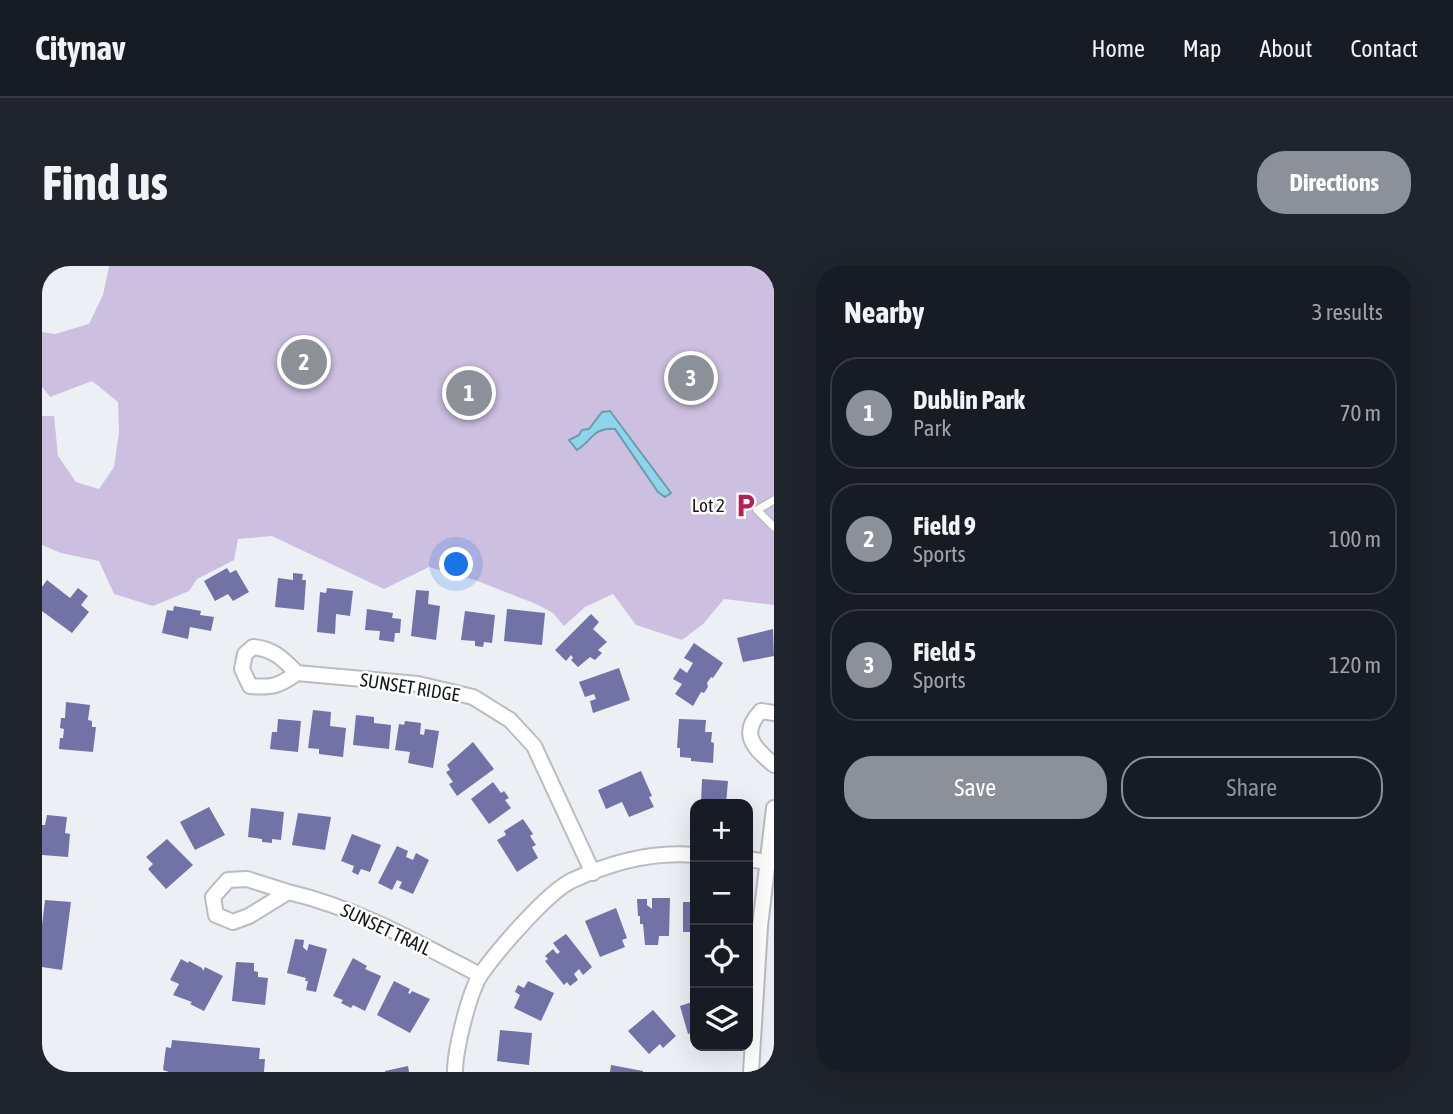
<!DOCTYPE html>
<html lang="en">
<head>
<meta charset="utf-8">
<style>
  body { margin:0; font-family:"Asap Condensed",sans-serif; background:#20242c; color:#f1f3f6 }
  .controls { position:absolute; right:21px; bottom:21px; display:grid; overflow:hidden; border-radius:14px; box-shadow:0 7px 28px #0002 }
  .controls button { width:63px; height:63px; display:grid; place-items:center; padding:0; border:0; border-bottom:2px solid #363941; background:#171b24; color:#f1f3f6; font:35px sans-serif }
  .you { position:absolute; left:415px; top:299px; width:24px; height:24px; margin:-18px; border:5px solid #fff; border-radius:50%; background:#1a73e8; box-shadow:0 0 0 10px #1a73e833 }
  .badge { display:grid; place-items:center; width:46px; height:46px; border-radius:50%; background:#8c9099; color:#fff; font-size:23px; font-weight:700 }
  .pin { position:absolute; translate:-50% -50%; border:4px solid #fff; box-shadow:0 2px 7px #0006 }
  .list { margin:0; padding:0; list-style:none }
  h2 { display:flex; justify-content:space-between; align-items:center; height:91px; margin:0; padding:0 28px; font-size:30px }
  h2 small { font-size:23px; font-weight:400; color:#9ea1a6 }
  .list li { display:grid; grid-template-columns:46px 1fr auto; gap:21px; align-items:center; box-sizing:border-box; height:112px; margin:0 14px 14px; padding:0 14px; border:2px solid #363941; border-radius:28px }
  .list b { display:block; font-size:26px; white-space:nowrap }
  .list p { margin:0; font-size:23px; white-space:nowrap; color:#9ea1a6 }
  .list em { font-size:23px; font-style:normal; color:#9ea1a6 }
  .actions { display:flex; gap:14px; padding:21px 28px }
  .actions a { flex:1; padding:16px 0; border:2px solid #8c9099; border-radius:28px; text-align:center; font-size:24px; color:#8c9099 }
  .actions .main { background:#8c9099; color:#fff }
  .icon { flex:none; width:38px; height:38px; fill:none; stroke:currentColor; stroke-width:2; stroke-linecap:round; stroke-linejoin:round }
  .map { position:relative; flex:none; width:732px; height:806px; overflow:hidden; border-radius:28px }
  header { display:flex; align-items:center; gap:42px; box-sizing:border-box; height:98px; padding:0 35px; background:#171b24; border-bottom:2px solid #363941 }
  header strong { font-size:33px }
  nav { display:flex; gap:38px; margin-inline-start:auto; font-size:24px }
  .intro { display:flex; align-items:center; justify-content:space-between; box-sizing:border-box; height:168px; padding:0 42px }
  h1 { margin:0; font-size:49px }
  .button { padding:18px 32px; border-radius:28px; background:#8c9099; color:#fff; font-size:24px; font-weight:700 }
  main { display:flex; gap:42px; padding:0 42px }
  aside { flex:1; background:#171b24; border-radius:28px; box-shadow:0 7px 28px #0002 }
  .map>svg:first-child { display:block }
</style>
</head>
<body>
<header>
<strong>Citynav</strong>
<nav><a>Home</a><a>Map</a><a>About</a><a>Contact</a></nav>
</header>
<div class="intro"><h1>Find us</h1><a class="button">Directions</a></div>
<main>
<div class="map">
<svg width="732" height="806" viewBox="0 0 732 806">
  <rect width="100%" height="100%" fill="#eceff4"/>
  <path fill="#ccbfdf" d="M67,0H732V339L682,333L661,358L640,374L594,359L571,328L543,341L522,360L511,347L494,338L433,314L387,301L342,323L230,270L196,273L192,294L155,313L147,325L111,340L72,328L57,295L19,287L0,279V150H12L16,190L34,216L57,223L72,201L77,166L76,136L50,115L8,131L0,121V66L13,68L47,58L61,29Z"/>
  <path fill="#8ed5eb" stroke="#6a9cac" stroke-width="2" d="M568,145L629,227L623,231L616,226L573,163C551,161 550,175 535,184L527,174L537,169L540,164L547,163L560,146Z"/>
  <path fill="#7172a5" d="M185,302L188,307L194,304L207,326L191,335L186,328L173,335L162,315Z
    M251,307L261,308L260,314H264L262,344L233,341L236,312L251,314Z
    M5,314L28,332L36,322L46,330L39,339L47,346L30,367L0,345V321Z
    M285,322L311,325L308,350L294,348L293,368L275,366L278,326L284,327Z
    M374,324L387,325L386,338L398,340L394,374L369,370Z
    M132,340L159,345L158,349L172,351L169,365L148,361L146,373L120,367L125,344L131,345Z
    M325,343L351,347L350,352L359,353L358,367H353L352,376L337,374L338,365L323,364Z
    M465,343L503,347L500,379L462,375Z
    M423,345L453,349L450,377L442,376L441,381L433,380V375L419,374Z
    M549,348L557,356L551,363L565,376L556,384L560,387L553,394L548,391L536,401L529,394L531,392L529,389L524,395L513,384Z
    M731,363L732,390L701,396L695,372Z
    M652,377L681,397L671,412L669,411L665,417L666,421L662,427L659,426L651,440L633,428L640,418L631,413L638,402L645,407L651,397L642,392Z
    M577,402L588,434L551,447L548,435L554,433L552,428L543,431L537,416Z
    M24,436L48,439L46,454L50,455V461H54L51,486L17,483L18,472H21L22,463L18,462L19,452H23Z
    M271,444L289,446L288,460L304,462L301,491L277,488V483L266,482Z
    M314,449L332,451V457L349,459L347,483L311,479Z
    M236,453L259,455L256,486L228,483L230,466H235Z
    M637,453L664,454L663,466H670L669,476L672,477L671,497L649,495V492L638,491V482H635Z
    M363,455L379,457L378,468L382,469L383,463L397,465L391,502L366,497L368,486L353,484L357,458L362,459Z
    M431,476L452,503L415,530L407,518L411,516L404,506L408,504L405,499Z
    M599,505L610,530L607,531L612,541L587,551L580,536L564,543L556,524Z
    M660,513L686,515L684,538H659Z
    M451,516L459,527L462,525L467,532L463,534L469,542L447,558L429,533Z
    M167,541L183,569L153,584L138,556Z
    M209,542L242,546L239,574L230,573V577L220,576V573L206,571Z
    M256,547L289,551L283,584L250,579Z
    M5,549L25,551L23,567L28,568L26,591L0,589V559H3Z
    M481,553L491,568L488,570L494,579L490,581L496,592L475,606L455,574L464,569L462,565Z
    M310,568L339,579L328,606L319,603L316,609L310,606L312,600L299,595Z
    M125,573L151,599L124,623L106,603L111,598L104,591Z
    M355,580L366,585L364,591L371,594L374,587L387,594L371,628L357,622L360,616L355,614L350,624L336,617Z
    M610,632H628L627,670H617L616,679H603L601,658H598V650H596L595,633H605V639L610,643Z
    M3,634L29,636L20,704L0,701V659Z
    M641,636H653V666H641Z
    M574,642L585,672L580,674L583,681L558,691L543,655Z
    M524,668L550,701L541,709L537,703L532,708L536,714L528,720L525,716L522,719L503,695L506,693L503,690L511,683L515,688L518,686L511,677Z
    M253,673L262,674L261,681L265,685L267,678L285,683L274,726L264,724L266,715H263L264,712L245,707Z
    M311,692L325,700L323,703L339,710L323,745L311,739L309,742L299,737L301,734L291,730Z
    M139,693L146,697L147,695L160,702L161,705L163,701L181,710L162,745L148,738L150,736L131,729L137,718L128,714Z
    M194,696L212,697V705L216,706V711L226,712L223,739L190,735Z
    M352,715L368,723L366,727L368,728L370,725L388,733L368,767L335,749Z
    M486,715L512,727L499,755L472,742L478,729L473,726L476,719L482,722Z
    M653,735V766L646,768L638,740Z
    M611,744L634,770L621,782L618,778L607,788L586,765Z
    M458,764L490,767L487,799L455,795Z
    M130,774L218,782L217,793H223L222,806H127L121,804L124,781L129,782Z
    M569,799L601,805V806H568Z
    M366,800L367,806H343V805Z"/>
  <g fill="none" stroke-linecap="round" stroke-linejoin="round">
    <defs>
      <path id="service" d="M732,234L715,244L732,261"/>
      <path id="minor" d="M211,381C232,383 241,393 255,407C237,420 230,422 208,420L200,403L203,388Z
        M255,407L376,418L431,431L468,454L492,480L551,607
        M732,447L719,445C697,468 712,482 732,499
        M706,593L732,597
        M205,613L246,626L207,650L191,656L174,649L171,631L186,614Z
        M246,626C315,642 376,677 438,709
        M413,806C413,784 427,726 439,708C455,685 505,627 529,615C567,597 610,585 653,589
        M709,806L718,660L732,542"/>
    </defs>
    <use href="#service" stroke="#b9bcc1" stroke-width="10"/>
    <use href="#minor" stroke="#b9bcc1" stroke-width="18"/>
    <use href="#service" stroke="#fff" stroke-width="7"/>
    <use href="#minor" stroke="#fff" stroke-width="14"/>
  </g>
  <defs>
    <symbol id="parking-bare" viewBox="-9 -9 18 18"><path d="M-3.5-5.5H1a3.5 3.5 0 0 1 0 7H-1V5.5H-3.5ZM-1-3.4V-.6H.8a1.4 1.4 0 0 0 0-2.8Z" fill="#b12152" stroke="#fff" stroke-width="2.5" paint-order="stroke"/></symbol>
  </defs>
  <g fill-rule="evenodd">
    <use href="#parking-bare" x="686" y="222" width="35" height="35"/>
  </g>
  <g text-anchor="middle" stroke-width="5" stroke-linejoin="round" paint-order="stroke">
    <g font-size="19" fill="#17181a" stroke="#fff" text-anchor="end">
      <text x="683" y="246">Lot 2</text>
    </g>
    <g font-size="19" fill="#17181a" stroke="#fff">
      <text transform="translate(368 421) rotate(9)" y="7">SUNSET RIDGE</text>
      <text transform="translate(344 663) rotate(25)" y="7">SUNSET TRAIL</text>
    </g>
  </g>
</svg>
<div class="controls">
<button>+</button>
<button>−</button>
<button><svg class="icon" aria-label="locate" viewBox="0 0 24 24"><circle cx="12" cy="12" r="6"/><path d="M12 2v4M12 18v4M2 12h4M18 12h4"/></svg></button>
<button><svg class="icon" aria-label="layers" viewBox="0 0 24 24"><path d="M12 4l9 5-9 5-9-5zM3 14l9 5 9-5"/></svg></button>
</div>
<div class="you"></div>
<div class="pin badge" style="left:427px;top:127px">1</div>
<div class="pin badge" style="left:262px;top:96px">2</div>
<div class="pin badge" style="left:649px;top:112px">3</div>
</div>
<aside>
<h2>Nearby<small>3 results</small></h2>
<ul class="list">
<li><span class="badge">1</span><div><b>Dublin Park</b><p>Park</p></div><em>70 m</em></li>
<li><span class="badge">2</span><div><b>Field 9</b><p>Sports</p></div><em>100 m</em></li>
<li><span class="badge">3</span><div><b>Field 5</b><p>Sports</p></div><em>120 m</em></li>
</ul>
<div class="actions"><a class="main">Save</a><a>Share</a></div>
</aside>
</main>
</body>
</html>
